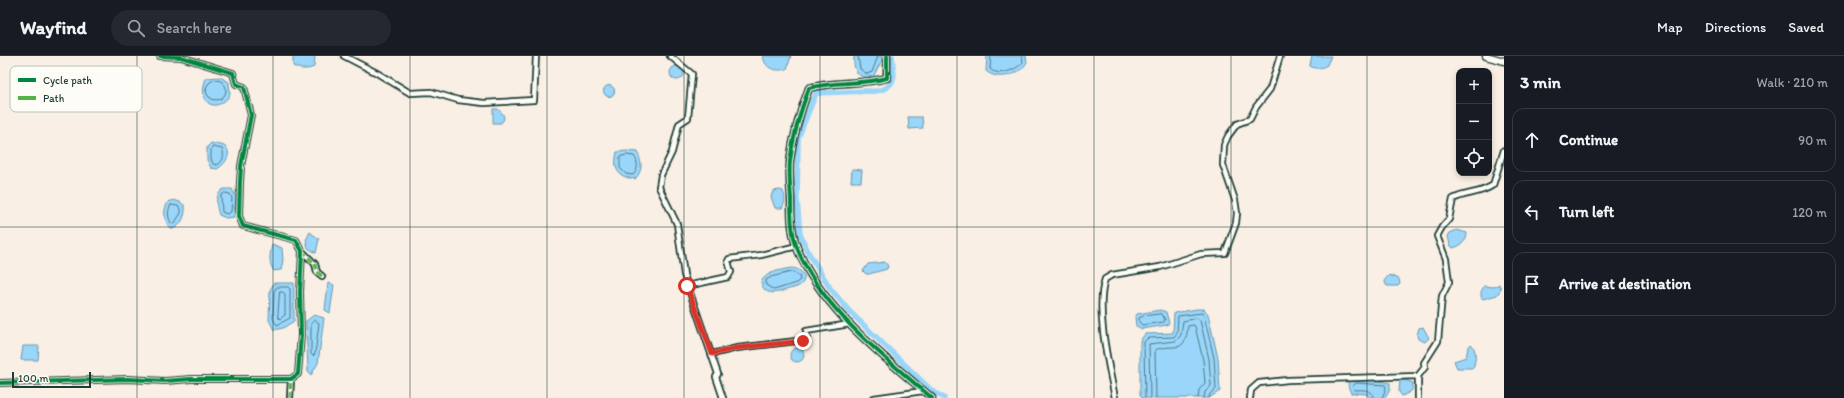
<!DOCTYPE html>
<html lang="en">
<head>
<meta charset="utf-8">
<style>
  body { margin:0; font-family:Itim,sans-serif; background:#242831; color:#f1f3f6 }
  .controls { position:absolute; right:12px; top:12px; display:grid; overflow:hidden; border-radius:8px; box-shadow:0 2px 6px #0003 }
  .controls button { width:36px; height:36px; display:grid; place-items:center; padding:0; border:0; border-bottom:1px solid #363941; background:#171b24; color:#f1f3f6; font:20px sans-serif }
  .scale { position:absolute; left:12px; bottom:10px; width:79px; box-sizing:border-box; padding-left:4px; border:2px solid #1f3d34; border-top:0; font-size:11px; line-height:14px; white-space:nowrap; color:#1f3d34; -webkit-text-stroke:3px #fdfcf7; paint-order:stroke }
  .stop { position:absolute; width:12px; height:12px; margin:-9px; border:3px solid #d93025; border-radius:50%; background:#fff }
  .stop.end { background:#d93025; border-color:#fff; box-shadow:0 1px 4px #0008 }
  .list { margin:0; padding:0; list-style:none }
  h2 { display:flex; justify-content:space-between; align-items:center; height:52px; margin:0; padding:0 16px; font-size:17px }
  h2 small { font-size:13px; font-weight:400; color:#9ea1a6 }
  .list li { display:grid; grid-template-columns:26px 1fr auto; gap:12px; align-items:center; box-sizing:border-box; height:64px; margin:0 8px 8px; padding:0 8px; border:1px solid #363941; border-radius:12px }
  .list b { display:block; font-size:15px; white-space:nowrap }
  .list em { font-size:13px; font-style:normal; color:#9ea1a6 }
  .icon { flex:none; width:22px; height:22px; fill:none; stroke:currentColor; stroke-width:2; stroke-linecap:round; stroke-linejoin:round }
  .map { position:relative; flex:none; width:1504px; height:342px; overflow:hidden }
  header { display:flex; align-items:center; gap:24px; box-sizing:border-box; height:56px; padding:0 20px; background:#171b24; border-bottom:1px solid #363941 }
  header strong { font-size:19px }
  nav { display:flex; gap:22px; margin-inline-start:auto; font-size:14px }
  .search { width:280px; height:36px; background:#242831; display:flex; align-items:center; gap:10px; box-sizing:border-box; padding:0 14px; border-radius:22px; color:#9ea1a6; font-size:15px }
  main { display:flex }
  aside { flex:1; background:#171b24 }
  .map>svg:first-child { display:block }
</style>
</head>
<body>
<header>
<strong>Wayfind</strong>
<div class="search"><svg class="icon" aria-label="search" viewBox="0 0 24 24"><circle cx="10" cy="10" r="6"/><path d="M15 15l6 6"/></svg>Search here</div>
<nav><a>Map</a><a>Directions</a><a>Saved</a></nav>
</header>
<main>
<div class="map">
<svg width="1504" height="342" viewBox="0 0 1504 342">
  <rect width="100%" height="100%" fill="#f9efe4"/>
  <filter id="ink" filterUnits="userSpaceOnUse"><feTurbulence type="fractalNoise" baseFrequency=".025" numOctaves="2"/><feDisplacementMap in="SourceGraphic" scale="8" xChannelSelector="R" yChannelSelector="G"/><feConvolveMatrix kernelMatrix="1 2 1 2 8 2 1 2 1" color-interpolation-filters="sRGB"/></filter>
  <g filter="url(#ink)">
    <path fill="#9ad5fa" stroke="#6998ab" d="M293,0H315L314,11C307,14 300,14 293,10Z
      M763,0H791L787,13C775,16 765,13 763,0Z
      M854,0H881L882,4L873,21C857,23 853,15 854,0Z
      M987,0H1026L1027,6C1020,20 997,25 986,15Z
      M1312,0H1331L1327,9C1321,13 1315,13 1310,10Z
      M670 17a7 7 0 1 1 14 0a7 7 0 1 1-14 0Z
      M220,21L229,26L230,39C217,58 196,49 206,22Z
      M603.5 35a5.5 5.5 0 1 1 11 0a5.5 5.5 0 1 1-11 0Z
      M493,53H498L503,58L504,63L501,67H493Z
      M908,61H922L923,72L909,73Z
      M211,87C215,88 220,88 224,90C234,96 225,109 217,113L211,112L207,104V91Z
      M627,95L638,96C641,107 644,113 635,123C617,121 613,113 617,96Z
      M852,113L862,114L861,126H851Z
      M224,133H232L236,141L234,161L226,162L219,159C216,149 214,139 224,133Z
      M780,134L783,135C785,140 786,147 782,152H775L771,141L773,135Z
      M174,144L180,146L185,150C186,159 182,169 173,173L168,170C164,161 163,154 168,146Z
      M1457,174L1467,177C1467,185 1461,190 1453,192L1450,189L1448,180L1450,177Z
      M310,176L319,183L316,197L308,192L306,184Z
      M272,188L282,192L283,204L281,214L274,215C268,207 270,198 272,188Z
      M885,206L888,210L887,213L869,218H866L863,215L868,208Z
      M791,212C798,212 808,218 803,226C800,231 794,232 789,233C777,237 764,241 761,226C766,216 780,214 791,212Z
      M1389,219L1399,223L1400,228L1398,230H1387L1384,225Z
      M274,227H294V265L283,272L274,274L269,264L270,234Z
      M328,227L334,229L330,257L325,254Z
      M1499,228L1501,233L1497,239L1483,243L1481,241V236L1484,230L1494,231Z
      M1197,253H1204L1208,258L1218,302L1220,335L1209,342H1142L1140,339V285L1145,278L1173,277L1174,257Z
      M1160,254L1166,256L1169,267L1167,269L1142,273L1136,270L1135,261L1137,258Z
      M314,259L324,262L318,307L311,319L308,316L306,265Z
      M1423,271L1429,282L1425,286L1418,283L1417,279L1419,272Z
      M1471,288C1477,293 1476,305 1473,312H1457L1454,305L1466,301L1468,292Z
      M23,290H39L38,304H21Z
      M790 299a7 7 0 1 1 14 0a7 7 0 1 1-14 0Z
      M1356,323L1375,324L1390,327V334L1385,342H1370L1367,338L1351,337C1349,333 1347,329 1349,324Z
      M1400,324H1406L1413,327L1412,334L1410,336L1402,340L1399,336Z"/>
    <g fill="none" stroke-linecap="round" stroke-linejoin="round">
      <path stroke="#507a83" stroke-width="1" d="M858,0L860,13L867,18L872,16L878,0
        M991,0L990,13C998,21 1017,14 1023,6L1022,0
        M206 34a10 10 0 1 1 20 0a10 10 0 1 1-20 0Z
        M213,91L222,93C225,100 223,106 217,109L213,108L211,103V94Z
        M627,99L634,100C638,106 639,113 633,119L626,118L620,112V101Z
        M225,137L230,138L232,142L231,156L227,158L222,156L221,140Z
        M171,149L178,150L181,153V157L174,168L171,167C168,161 167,155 171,149Z
        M792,216L799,219L800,224L796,227L774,234L766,229V224L771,221Z
        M277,231H288L290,233V262L277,269L273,263L274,236Z
        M280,236H283L285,238V259L280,263L278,261Z
        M1162,258L1165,264L1164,266L1142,269L1139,266V262L1143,260Z
        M315,264L319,267L315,298L313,300L311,298V268Z
        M1145,342L1144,286L1148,282L1174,281L1177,277L1178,260L1202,257L1204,260L1214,302L1216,333L1210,338L1209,342
        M1150,342L1149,288L1176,285L1181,279L1183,265L1197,262L1200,264L1209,303L1211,330L1205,336L1204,342
        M1156,342L1155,294C1174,286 1185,301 1188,270L1193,269L1195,270L1203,304L1205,327L1199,334L1198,342
        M1374,342C1373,332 1362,334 1354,334L1353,329L1357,327L1385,329L1386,332L1382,342"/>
      <path stroke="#9ad5fa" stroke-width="5.5" d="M892,0C894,15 898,29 881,34C876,35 874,36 869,35L816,37L798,82L797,144L800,178L808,196L830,232L849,255L931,334L944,342"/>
      <defs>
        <path id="street" d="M344,0L377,17L410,37L431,36L458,44L484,47L534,44L536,0
          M670,0L692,18L688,62L679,68L672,96L661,119L659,131L677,168L684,219L718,318L716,321L723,342
          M302,195L315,208L317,216L322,220
          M687,230L728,221L731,216L728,205L729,203L761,199L797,190
          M712,298L737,292L805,284L807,283L806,275L850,268
          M1418,320V342
          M0,327L128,323L165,325L191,323H291L298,318L301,279L300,236L302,195L296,184L243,170L239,160L240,126L241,110L251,59L244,31L236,28L233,17L181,1L160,0
          M290,342L291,323
          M874,342L923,335
          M1115,342C1109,310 1095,254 1105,223L1112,219L1160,211L1201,198L1225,197L1236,167L1237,157L1235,144L1223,109L1224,89L1228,80L1237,68L1250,63L1256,51L1270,33L1280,0
          M1250,342L1251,334L1259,327L1288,324L1418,320L1425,311L1424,307L1438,285L1442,240L1449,226L1446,203L1437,180L1442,171L1449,163L1453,143C1466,136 1481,138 1493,129L1504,94"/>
        <path id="secondary" d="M887,0V22C861,29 834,25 809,32C800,56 793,80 790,105C789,117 790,130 791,142C791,158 791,174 796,189C819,251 883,300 932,342
          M1486,0L1504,5"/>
      </defs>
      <use href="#street" stroke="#1f3d34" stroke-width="8"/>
      <use href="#secondary" stroke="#1f3d34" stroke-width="9"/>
      <use href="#street" stroke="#fdfcf7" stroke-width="4.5"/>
      <use href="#secondary" stroke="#fdfcf7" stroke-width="6"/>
      <path stroke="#55b346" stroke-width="3" stroke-dasharray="6 3" stroke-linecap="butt" d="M302,195L315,208L317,216L322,220
        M290,342L291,323"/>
      <defs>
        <path id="cycleway" d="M887,0V22C861,29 834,25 809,32C800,56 793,80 790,105C789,117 790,130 791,142C791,158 791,174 796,189C819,251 883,300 932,342
          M0,327L128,323L165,325L191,323H291L298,318L301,279L300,236L302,195L296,184L243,170L239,160L240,126L241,110L251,59L244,31L236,28L233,17L181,1L160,0"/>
      </defs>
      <use href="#cycleway" stroke="#fdfcf7" stroke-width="6"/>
      <use href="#cycleway" stroke="#00873e" stroke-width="4"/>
    </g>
  </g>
  <g fill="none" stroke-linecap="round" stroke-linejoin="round" filter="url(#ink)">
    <path stroke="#d93025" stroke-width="5" d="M687,230L712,298L737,292L803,285"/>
  </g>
  <path fill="none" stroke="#1f3d34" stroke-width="1" stroke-opacity="0.55" d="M137,0V342M273,0V342M410,0V342M547,0V342M684,0V342M820,0V342M957,0V342M1094,0V342M1231,0V342M1367,0V342M0,171H1504"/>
  <rect x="10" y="10" width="132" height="46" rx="6" fill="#fdfcf7" stroke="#bac3bc" stroke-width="1"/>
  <rect x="18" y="22" width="18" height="4" fill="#00873e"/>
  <rect x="18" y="40" width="18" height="4" fill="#55b346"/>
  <g font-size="11" fill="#1f3d34">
    <text x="43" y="28">Cycle path</text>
    <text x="43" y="46">Path</text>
  </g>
</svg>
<div class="controls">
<button>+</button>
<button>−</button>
<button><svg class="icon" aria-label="locate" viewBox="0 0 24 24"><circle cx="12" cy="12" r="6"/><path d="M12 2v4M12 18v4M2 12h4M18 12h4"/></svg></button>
</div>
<div class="scale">100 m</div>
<div class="stop" style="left:687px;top:230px"></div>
<div class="stop end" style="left:803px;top:285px"></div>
</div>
<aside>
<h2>3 min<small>Walk · 210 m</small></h2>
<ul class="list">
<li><svg class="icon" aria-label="ahead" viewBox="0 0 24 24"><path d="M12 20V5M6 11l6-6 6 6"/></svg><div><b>Continue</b></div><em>90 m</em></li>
<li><svg class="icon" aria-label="left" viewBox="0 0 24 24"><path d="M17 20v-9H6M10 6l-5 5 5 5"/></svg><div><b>Turn left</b></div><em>120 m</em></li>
<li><svg class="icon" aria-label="arrive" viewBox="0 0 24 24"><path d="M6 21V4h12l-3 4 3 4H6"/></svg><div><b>Arrive at destination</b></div></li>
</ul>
</aside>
</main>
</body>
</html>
